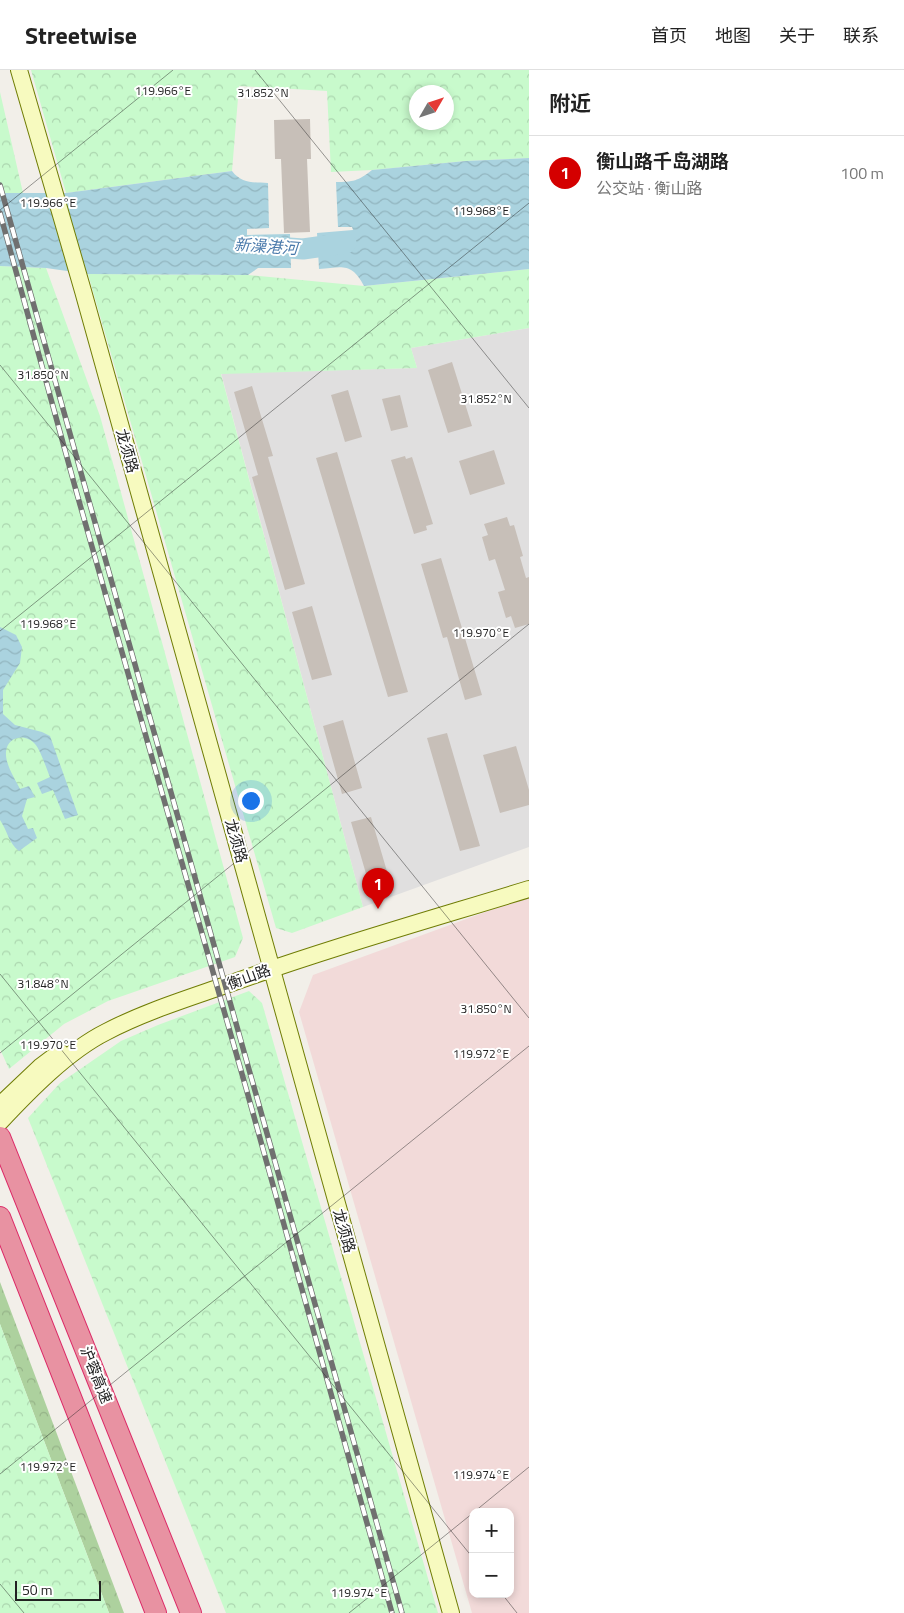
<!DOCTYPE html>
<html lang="zh">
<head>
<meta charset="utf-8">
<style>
  body { margin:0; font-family:"Titillium Web","Noto Sans SC",sans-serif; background:#f2f2f2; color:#222 }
  .controls { position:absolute; right:15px; bottom:15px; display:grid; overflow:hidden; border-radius:10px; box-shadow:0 2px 8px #0003 }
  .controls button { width:45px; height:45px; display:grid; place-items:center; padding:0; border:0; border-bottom:1px solid #e0e0e0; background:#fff; color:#222; font:25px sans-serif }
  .compass { position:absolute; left:409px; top:15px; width:45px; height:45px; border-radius:50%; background:#fff; box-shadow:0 2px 8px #0003; rotate:51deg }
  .scale { position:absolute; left:15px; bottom:12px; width:86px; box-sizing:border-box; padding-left:5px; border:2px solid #222; border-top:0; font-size:14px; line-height:18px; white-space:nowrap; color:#222; -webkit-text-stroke:4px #fff; paint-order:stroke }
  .you { position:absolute; left:250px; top:730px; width:18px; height:18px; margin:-12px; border:4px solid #fff; border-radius:50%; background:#1a73e8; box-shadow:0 0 0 8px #1a73e833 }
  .badge { display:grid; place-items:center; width:32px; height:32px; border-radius:50%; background:#d40000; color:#fff; font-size:16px; font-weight:700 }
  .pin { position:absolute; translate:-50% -41px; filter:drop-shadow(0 1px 2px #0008) }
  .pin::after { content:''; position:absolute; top:26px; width:18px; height:15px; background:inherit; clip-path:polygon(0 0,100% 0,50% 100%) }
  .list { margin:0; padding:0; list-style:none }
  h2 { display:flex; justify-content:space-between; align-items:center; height:65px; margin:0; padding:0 20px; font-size:21px }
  h2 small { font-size:16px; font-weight:400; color:#767676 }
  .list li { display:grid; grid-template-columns:32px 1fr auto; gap:15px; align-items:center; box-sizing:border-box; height:75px; padding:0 20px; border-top:1px solid #e0e0e0 }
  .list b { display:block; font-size:19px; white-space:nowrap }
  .list p { margin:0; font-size:16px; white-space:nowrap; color:#767676 }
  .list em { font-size:16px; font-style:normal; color:#767676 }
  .map { position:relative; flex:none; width:529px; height:1543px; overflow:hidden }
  header { display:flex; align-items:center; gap:30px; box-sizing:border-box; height:70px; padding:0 25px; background:#fff; border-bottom:1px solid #e0e0e0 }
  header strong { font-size:24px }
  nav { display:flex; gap:28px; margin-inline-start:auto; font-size:18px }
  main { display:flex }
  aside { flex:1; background:#fff }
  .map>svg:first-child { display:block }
</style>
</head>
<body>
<header>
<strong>Streetwise</strong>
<nav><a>首页</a><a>地图</a><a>关于</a><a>联系</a></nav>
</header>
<main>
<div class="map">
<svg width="529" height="1543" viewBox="0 0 529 1543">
  <defs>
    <pattern id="forest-crowns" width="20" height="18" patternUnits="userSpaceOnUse" patternTransform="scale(1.25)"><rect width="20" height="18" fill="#add19e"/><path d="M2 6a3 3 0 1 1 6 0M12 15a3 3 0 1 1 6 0" fill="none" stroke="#95b388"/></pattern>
    <pattern id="park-crowns" width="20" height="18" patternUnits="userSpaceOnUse" patternTransform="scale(1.25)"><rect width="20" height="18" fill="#c8facc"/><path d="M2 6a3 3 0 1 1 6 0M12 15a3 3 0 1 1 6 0" fill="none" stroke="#acd6af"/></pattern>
    <pattern id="water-waves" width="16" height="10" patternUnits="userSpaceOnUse" patternTransform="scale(1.25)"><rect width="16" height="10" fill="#aad3df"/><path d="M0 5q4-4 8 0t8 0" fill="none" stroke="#92b5bf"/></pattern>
  </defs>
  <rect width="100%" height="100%" fill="#f2efe9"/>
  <path fill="#e0dfdf" d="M529,258V777L363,837L221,303L417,298L411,278Z"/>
  <path fill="#f2dad9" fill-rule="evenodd" d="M529,826V1543H472L299,942L313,905ZM473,1442H510V1524H473Z"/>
  <path fill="url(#forest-crowns)" d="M0,1212L124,1543H109L0,1254Z"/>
  <path fill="url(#park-crowns)" fill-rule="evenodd" d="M31,0H529V88L466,91L372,100L331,102L327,21L239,16L232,101L66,123ZM417,22H447V52H417Z
    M0,22L23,123H0Z
    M0,196L46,198L100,346L243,868L235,887L108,931L64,954L9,999L0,979Z
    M529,199V258L411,278L417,298L221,304L363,837L292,863L276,858L88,204L248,205L364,216Z
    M249,921L262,933L438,1543H226L28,1048L60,1013L121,971L158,955Z
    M0,1254L109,1543H0Z"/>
  <path fill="url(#water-waves)" d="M529,88V199L364,216C352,192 342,197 319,199L317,163L353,160L352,157H338L336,112C353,112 358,111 372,100L466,91Z
    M232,101C242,114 253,112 268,113L269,158L247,159V165L290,164L291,198H258L248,205L88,204L46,198L0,196V123H66Z
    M0,557L16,565L22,577L20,593L3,620V644L15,655L42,662L50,666L78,745L65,749L53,720L42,724L37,713L50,707C46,698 41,681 35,674C26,663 7,666 6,682C5,694 15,709 20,719L29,716L35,727L27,729L22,746L28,759L33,758L37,768L19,781C9,774 7,760 0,750Z"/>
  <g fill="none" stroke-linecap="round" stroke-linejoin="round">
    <path stroke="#aad3df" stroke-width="21" d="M262,176L303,179L346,173"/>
  </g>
  <path fill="#c7bfb8" d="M310,49L311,89H307L310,162L284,163L281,89H275L274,50Z
    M452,292L472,356L448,363L428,300Z
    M252,316L273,386L268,387L305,514L285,520L252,407L258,405L234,322Z
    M348,320L362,367L345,372L331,325Z
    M400,325L408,357L391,361L382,329Z
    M494,380L505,414L470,425L459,391Z
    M337,382L408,622L388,627L316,388Z
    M405,386L406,389L412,387L433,454L426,456L427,460L414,464L391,390Z
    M507,447L510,456L514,455L523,486L520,487L526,508L529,507V554L515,558L511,546L506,548L498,522L505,520L495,489L489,491L482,467L488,465L484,454Z
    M441,488L482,625L465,630L447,567L443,568L421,494Z
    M312,536L332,605L312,610L292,542Z
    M343,650L362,718L342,724L323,656Z
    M447,663L480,776L460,781L427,668Z
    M516,676L529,720V735L500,743L483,685Z
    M371,747L391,815L371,821L351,752Z"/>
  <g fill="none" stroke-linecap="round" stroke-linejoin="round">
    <defs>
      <path id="secondary" d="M19,0L83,221L451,1543
        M0,1035L40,997L60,982
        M0,1052C29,1021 68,981 106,962C144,942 186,929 226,915C326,879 428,850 529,819"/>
      <path id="highway" d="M0,1067L191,1543
        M0,1147L156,1543"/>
    </defs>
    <use href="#secondary" stroke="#707d05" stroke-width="18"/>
    <use href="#highway" stroke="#dc2a67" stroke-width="22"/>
    <use href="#secondary" stroke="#f7fabf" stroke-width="16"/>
    <use href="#highway" stroke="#e892a2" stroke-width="20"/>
    <defs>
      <path id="rail" d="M0,115L402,1543
        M0,143L77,424L246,1018L392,1543"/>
    </defs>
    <use href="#rail" stroke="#707070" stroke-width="5.5"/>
    <use href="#rail" stroke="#fff" stroke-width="4" stroke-dasharray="11" stroke-linecap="butt"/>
  </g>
  <path fill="none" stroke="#222" stroke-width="1" stroke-opacity="0.45" d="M255,0L529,338M0,140L173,0M0,295L529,948M0,561L529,133M0,904L473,1488M0,983L529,554M0,1404L529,976M474,1442L529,1397M0,1514L24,1543M502,1524L517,1543M349,1543L473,1443"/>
  <g text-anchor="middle" stroke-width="4" stroke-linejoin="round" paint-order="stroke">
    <g font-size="15" fill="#222" stroke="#fff">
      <text transform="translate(127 381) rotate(74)" y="5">龙须路</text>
      <text transform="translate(236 771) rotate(74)" y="5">龙须路</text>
      <text transform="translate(249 907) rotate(-20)" y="5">衡山路</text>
      <text transform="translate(344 1161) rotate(74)" y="5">龙须路</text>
      <text transform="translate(96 1305) rotate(68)" y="5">沪蓉高速</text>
    </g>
    <g font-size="16" font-style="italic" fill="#4a7aab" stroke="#fff">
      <text transform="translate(266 176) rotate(4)" y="6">新澡港河</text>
    </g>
  </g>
  <g font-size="12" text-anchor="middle" fill="#222" stroke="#fff" stroke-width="4" stroke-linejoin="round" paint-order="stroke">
    <text x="163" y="25">119.966°E</text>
    <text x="263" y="27">31.852°N</text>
    <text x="48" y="137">119.966°E</text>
    <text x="481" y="145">119.968°E</text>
    <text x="43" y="309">31.850°N</text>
    <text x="486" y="333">31.852°N</text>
    <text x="48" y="558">119.968°E</text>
    <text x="481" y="567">119.970°E</text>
    <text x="43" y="918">31.848°N</text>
    <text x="486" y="943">31.850°N</text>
    <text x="48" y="979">119.970°E</text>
    <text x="481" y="988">119.972°E</text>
    <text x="48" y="1401">119.972°E</text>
    <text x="481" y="1409">119.974°E</text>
    <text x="359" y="1527">119.974°E</text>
  </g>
</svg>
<div class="controls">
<button>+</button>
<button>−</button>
</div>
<svg class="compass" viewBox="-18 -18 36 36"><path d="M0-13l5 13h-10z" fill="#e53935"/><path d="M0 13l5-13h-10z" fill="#767676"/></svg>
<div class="scale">50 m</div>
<div class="you"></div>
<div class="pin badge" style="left:378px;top:839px">1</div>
</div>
<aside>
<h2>附近<small></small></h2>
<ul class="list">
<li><span class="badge">1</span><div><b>衡山路千岛湖路</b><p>公交站 · 衡山路</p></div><em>100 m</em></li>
</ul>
</aside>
</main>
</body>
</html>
